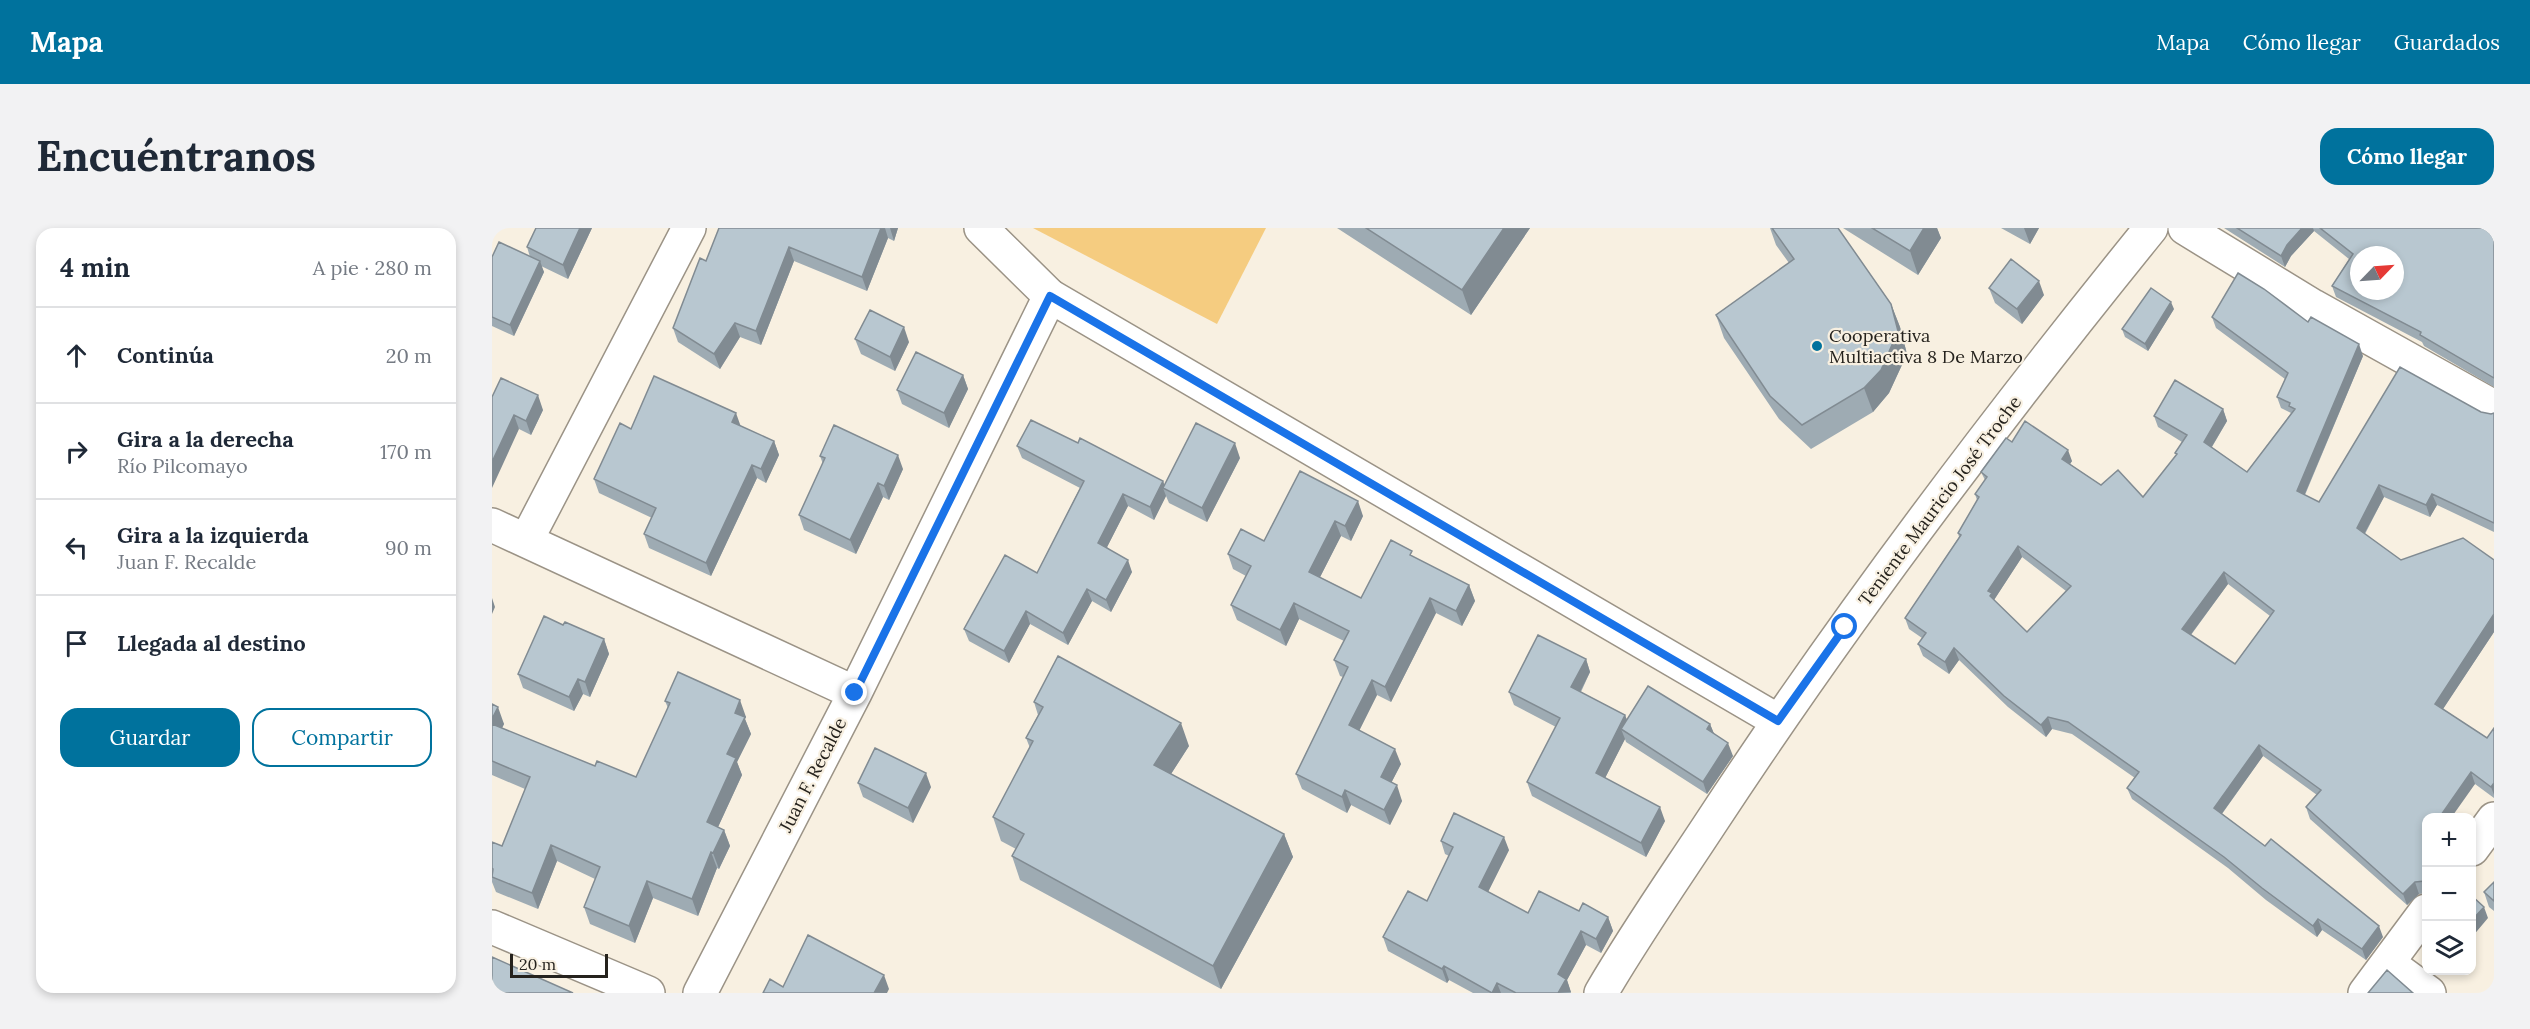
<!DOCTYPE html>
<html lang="es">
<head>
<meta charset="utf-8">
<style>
  body { margin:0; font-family:Lora,serif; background:#f2f2f3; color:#1f2937 }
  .controls { position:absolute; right:18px; bottom:18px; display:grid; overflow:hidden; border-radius:12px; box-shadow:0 3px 9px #0003 }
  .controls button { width:54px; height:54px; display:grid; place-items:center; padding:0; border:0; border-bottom:2px solid #e0e1e3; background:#fff; color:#1f2937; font:30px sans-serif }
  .compass { position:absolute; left:1858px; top:18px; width:54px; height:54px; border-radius:50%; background:#fff; box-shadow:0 3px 9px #0003; rotate:65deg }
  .scale { position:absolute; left:18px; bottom:15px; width:98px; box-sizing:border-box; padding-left:6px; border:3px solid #25221d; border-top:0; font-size:16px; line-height:21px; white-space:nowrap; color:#25221d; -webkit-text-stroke:4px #f8f0e1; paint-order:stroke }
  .stop { position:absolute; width:18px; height:18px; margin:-14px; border:4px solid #1a73e8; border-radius:50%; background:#fff }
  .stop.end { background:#1a73e8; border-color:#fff; box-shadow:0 2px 6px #0008 }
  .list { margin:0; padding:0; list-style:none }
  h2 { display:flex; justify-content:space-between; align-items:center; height:78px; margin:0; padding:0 24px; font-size:26px }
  h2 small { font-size:20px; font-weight:400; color:#747a83 }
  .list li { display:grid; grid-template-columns:39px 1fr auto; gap:18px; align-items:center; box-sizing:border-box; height:96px; padding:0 24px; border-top:2px solid #e0e1e3 }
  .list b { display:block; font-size:22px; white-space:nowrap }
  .list p { margin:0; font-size:20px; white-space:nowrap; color:#747a83 }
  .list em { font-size:20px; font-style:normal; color:#747a83 }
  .actions { display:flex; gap:12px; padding:18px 24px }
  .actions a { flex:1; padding:14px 0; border:2px solid #00729d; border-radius:18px; text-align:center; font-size:21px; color:#00729d }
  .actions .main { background:#00729d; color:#fff }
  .icon { flex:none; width:33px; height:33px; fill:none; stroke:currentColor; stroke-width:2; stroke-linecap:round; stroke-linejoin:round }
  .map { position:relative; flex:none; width:2002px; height:765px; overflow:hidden; border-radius:18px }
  header { display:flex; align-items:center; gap:36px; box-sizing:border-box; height:84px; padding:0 30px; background:#00729d; color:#fff }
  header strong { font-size:28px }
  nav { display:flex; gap:33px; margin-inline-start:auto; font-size:21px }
  .intro { display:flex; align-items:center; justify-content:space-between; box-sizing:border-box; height:144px; padding:0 36px }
  h1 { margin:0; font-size:42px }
  .button { padding:15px 27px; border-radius:18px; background:#00729d; color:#fff; font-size:21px; font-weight:700 }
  main { display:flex; gap:36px; padding:0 36px }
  aside { flex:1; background:#fff; border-radius:18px; box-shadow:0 3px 9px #0003 }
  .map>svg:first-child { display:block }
</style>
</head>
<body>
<header>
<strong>Mapa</strong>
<nav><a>Mapa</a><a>Cómo llegar</a><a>Guardados</a></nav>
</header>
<div class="intro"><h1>Encuéntranos</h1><a class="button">Cómo llegar</a></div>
<main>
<aside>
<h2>4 min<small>A pie · 280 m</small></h2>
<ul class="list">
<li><svg class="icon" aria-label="ahead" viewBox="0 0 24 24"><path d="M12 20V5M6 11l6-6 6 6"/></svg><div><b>Continúa</b></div><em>20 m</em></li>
<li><svg class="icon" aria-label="right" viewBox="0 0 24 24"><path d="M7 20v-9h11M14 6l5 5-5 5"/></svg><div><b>Gira a la derecha</b><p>Río Pilcomayo</p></div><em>170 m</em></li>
<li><svg class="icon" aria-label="left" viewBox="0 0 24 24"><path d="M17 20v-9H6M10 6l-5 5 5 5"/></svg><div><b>Gira a la izquierda</b><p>Juan F. Recalde</p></div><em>90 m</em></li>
<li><svg class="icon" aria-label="arrive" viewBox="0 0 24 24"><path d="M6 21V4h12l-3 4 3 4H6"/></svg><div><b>Llegada al destino</b></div></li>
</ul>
<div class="actions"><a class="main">Guardar</a><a>Compartir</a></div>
</aside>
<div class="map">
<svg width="2002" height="765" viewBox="0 0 2002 765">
  <rect width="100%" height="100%" fill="#f8f0e1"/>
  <path fill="#f5cc80" d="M541,0H774L725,96Z"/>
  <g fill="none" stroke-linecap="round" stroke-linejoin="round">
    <defs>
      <path id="minor" d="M1693,0L1821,78L2002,179
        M0,297L363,465
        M35,311L197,0
        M1980,621L2002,591
        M0,699L156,765
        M1896,735L1937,765
        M208,765L363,465L558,68
        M1873,765L1934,683"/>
      <path id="tertiary" d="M489,0L558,68L1286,493
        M1109,765C1144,705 1184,648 1222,590C1356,386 1505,190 1659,0"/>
    </defs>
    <use href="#minor" stroke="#9b9386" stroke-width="36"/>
    <use href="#tertiary" stroke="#9b9386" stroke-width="36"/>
    <use href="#minor" stroke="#fff" stroke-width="33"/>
    <use href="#tertiary" stroke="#fff" stroke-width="33"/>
  </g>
  <path fill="#9eabb3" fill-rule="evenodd" d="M44,0H100L76,51L49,38L52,44L22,108L0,98V29H38L35,19Z
    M227,0H406L402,13L396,10L375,63L302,33L269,117L248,109L228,141L186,114L181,100L214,33Z
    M845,0H1038L979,87Z
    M1278,0H1346L1399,76L1408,99L1415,126L1397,165L1381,184L1319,221L1287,191L1232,110L1224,87L1297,35L1284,17Z
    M1351,0H1445L1449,10L1426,47Z
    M1509,0H1547L1538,16Z
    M1732,0H2002V159L1932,118L1930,114L1844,69L1840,58L1857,31L1822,3L1799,28L1793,39Z
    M1497,60L1552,67L1530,96L1503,75Z
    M1682,81L1656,123L1633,109L1630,101Z
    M1720,89L1816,94L1871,128L1813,267L1827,274L1989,184L1999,186L2002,185V304L1945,277L1938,289L1892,269L1873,306L1909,332H2002V404L1951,481L1995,510L2002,500V570L1983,556L1935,590V665L1927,666L1915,677L1818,591L1814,579L1825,567L1771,528L1730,586L1891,709L1874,732L1830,702L1825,709L1774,672L1736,640L1640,571L1635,560L1643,550L1580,506L1560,501L1554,509L1516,479L1467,432L1457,446L1431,428L1426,416L1430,410L1417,401L1413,390L1467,309L1466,305L1485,272L1483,266L1493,252L1489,244L1520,214L1580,233L1578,236L1609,257L1651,269L1684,227L1683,225L1690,214L1666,199L1662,188L1731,181L1735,193L1720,219L1755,244L1799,185L1789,180L1785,169L1793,151L1724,100ZM1530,329L1574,363L1535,404L1502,372ZM1736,356L1778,388L1743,436L1699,407Z
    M363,111L417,114L403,143L369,126Z
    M471,147L476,161L457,200L410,176L405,162Z
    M0,169L51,182L39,207L27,201Z
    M248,198L282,213L287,227L274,255L265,250L219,348L157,320L152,306L160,290L107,265L102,251L139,201Z
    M586,215L671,253L673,258L748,230L715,294L677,275L674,268L662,292L636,278L615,319L640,344L619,384L600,373L576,417L538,396L517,435L477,413L472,401L545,345L588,260L530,230L525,218Z
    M328,228L411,241L397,272L391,269L364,326L312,302L307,287L331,236Z
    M808,243L871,288L859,313L849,308L828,349L869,370L923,330L977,357L983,373L970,398L944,385L899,474L885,467L867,503L909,536L899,555L910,573L898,597L859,577L855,585L810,561L804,546L851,449L848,448L842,432L852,413L807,391L794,418L745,392L739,377L754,348L741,341L736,326L772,313Z
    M71,397L112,411L117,426L98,469L91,466L82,483L31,460L26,446Z
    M1094,431L1098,444L1089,464L1133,487L1135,492L1218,496L1222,506L1241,528L1215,566L1134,514L1133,511L1113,550L1173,593L1154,629L1040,568L1035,554L1064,499L1022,477L1017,464Z
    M173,473L254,489L253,491L259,506L245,534L250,547L226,599L232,602L238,618L227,641L225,640L206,688L161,670L143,715L98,696L92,679L103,651L65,633L46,681L4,664L0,654V614L10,618L33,561L0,547V476L12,496L10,500L103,538L144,549L176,480Z
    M542,474L697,518L679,546L792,606L801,629L729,761L528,652L520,628L524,621L509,613L501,589L538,520L534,510L546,487Z
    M366,555L439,559L421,595L371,569Z
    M949,613L1017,622L996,664L1036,685L1087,683L1116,689L1121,703L1109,725L1094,717L1075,752L1079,765H981L957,752L955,755L896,723L891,709L935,673L957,628L953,626Z
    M2002,654V683L1997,679L1992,664Z"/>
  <path fill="#818b92" d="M88,0H100L76,51L71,37Z
    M389,0H393L396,10L375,63L370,49Z
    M398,0H406L402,13Z
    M1012,0H1038L979,87L970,62Z
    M1432,0H1445L1449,10L1426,47L1418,23Z
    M1532,0H1547L1538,16Z
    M1810,0H1821L1822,3L1799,28L1793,39L1789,28L1795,17Z
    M297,19L302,33L269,117L264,103Z
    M48,33L52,44L22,108L18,97Z
    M1547,53L1552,67L1530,96L1525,81Z
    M1679,74L1682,81L1656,123L1653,116Z
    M1399,76L1408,99L1415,126L1397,165L1381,184L1372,160Z
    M243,95L248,109L228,141L222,126Z
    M412,99L417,114L403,143L398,129Z
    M1867,116L1871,128L1809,275L1805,263Z
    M471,147L476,161L457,200L452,185Z
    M46,167L51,182L39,207L34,193Z
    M1731,181L1735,193L1716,225L1712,214Z
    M244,185L249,199L240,194Z
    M22,187L27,201L0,260V234Z
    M282,213L287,227L274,255L269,241Z
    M743,215L748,230L715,294L710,280Z
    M1576,222L1580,233L1574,242L1570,231Z
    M406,227L411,241L397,272L392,258Z
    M260,237L265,250L219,348L214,335Z
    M671,253L674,262L671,260L674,268L662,292L658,279Z
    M386,255L391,269L364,326L358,312Z
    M1887,257L1892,269L1869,312L1865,300Z
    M631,266L636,278L611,327L606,315Z
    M1940,266L1945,277L1938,289L1934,277Z
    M866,273L871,288L859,313L853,298Z
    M843,293L849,308L823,359L817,344Z
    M1526,318L1530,329L1502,372V379L1496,363Z
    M636,332L640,344L619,384L614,372Z
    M1732,344L1736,356L1694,413L1690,401Z
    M977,357L983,373L970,398L964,383Z
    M595,361L600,373L576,417L571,405Z
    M0,370L3,379L0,386Z
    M938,370L944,385L899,474L893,459Z
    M802,375L807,391L794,418L788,402Z
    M534,383L538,396L517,435L512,423Z
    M2002,386V404L1947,487L1943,476Z
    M112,411L117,426L98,469L93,454Z
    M1462,420L1467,432L1457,446L1453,434Z
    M1094,431L1098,444L1084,472L1079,459Z
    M86,451L91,466L82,483L77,469Z
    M880,452L885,467L862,513L857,497Z
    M248,472L254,489L253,491L259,506L245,534L250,547L221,610L215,594L243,485Z
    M6,479L12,496L4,512L0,501V491Z
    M1133,487L1138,500L1129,501L1133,511L1109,558L1104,545Z
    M1556,489L1560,501L1554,509L1549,497Z
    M689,495L697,518L670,560L662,537Z
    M1218,496L1223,508L1215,501Z
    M1236,515L1241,528L1215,566L1211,554Z
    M1767,517L1771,528L1726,591L1722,580Z
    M903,521L909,536L894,565L889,549Z
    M1979,544L1983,556L1959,590H1947Z
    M434,545L439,559L421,595L416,580Z
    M2002,555V567L1999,559Z
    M905,557L910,573L898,597L892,582Z
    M853,562L859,577L855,585L850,569Z
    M1168,579L1173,593L1154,629L1149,615Z
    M232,602L238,618L227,641L221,625Z
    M792,606L801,629L729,761L721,738Z
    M1012,609L1017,622L992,672L987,659Z
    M59,617L65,633L46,681L40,665Z
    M219,624L225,640L206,688L200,671Z
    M155,653L161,670L143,715L137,698Z
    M1923,654L1927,666L1915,677L1911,666Z
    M1992,679L1996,690L1980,709V692Z
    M1116,689L1121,703L1109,725L1104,711Z
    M1826,691L1830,702L1825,709L1821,698Z
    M1887,698L1891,709L1874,732L1870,721Z
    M1089,703L1094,717L1075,752L1079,764L1066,765V746Z
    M952,738L957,752L955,755L950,741Z
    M392,747L397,761L395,765H382Z
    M1005,755L1009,765H1000Z"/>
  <path fill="#b8c7d0" stroke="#818b92" stroke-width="1.5" fill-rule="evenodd" d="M44,0H88L71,37L35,19Z
    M227,0H389L370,49L297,19L264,103L243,95L222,126L181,100L208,30L214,33Z
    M874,0H1012L970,62Z
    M1280,0H1346L1399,76L1406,103L1389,142L1372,160L1310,197L1278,168L1224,87L1302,31Z
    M1380,0H1432L1418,23Z
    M1745,0H1810L1795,17L1789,28Z
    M1828,0H2002V150L1928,107L1929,104L1840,58L1861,26ZM1867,27H1903V63H1867Z
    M7,14L48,33L18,97L0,89V29Z
    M1519,31L1547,53L1525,81L1497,60Z
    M1746,45L1772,61L1816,94L1819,89L1867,116L1805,263L1827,274L1908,139L1989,184L1999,186L2002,185V295L1940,266L1934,277L1887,257L1865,300L1909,332L1971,310L2002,332V386L1943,476L1995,510L2002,500V555L1999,559L1979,544L1947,590H1935V654L1933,653L1923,654L1911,666L1814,579L1829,562L1767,517L1722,580L1773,618L1779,611L1887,698L1870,721L1826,691L1821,698L1770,660L1732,629L1635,560L1647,544L1576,494L1556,489L1549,497L1512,468L1462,420L1453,434L1426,416L1434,405L1413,390L1469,307L1466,305L1487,269L1483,266L1495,249L1489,244L1514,210L1520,214L1533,193L1576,222L1570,231L1609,257L1626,242L1651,269L1685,226L1683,225L1695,207L1662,188L1683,152L1731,181L1712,214L1755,244L1803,181L1797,178L1798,175L1785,169L1796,145L1720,89ZM1526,318L1579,358L1535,404L1498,368L1500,365L1496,363ZM1732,344L1782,383L1743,436L1690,401Z
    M1659,60L1679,74L1653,116L1630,101Z
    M378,82L412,99L398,129L363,111Z
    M424,124L471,147L452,185L405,162Z
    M162,148L244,185L240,194L282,213L269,241L260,237L214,335L152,306L164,280L102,251L128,195L139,201Z
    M9,150L46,167L34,193L22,187L0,234V169Z
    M539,192L586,215L588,210L671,253L658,279L631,266L606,315L636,332L614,372L595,361L571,405L534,383L512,423L472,401L513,327L545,345L592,253L525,218Z
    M704,195L743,215L710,280L671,260Z
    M342,197L406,227L392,258L386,255L358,312L307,287L333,230L328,228Z
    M808,243L866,273L853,298L843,293L817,344L869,370L899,312L920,323L918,327L977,357L964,383L938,370L893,459L880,452L857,497L903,521L889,549L905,557L892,582L853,562L850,569L804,546L856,439L842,432L857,403L802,375L788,402L739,377L759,338L736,326L749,301L772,313Z
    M52,388L71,397L73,394L112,411L93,454L86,451L77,469L26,446Z
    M1046,407L1094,431L1079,459L1133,487L1104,545L1168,579L1149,615L1035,554L1068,490L1017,464Z
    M566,428L689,495L662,537L792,606L721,738L520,628L532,606L501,589L541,513L534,510L551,479L542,474Z
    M186,444L248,472L243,485L253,489L235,526L244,530L215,594L232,602L221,625L219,624L200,671L155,653L137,698L92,679L108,639L59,617L40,665L0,649L1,641L0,640V614L10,618L38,549L0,533V496L103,538L105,533L144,549L178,475L173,473Z
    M1156,458L1218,496L1215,501L1236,515L1211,554L1129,501Z
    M0,476L6,479L0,491Z
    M383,520L434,545L416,580L366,555Z
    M962,585L1012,609L987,659L1036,685L1047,663L1087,683L1091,675L1116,689L1104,711L1089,703L1066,746L1074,751L1066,765H1024L1005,755L1000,765L952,738L950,741L891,709L916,663L935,673L961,619L949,613Z
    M2002,654V673L1992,664Z
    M1980,668L1992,679L1980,692Z
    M1935,696V703L1931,701Z
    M316,707L392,747L382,765H271L278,751L291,759Z
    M0,729L81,765H0Z
    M1895,742L1921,765H1876Z"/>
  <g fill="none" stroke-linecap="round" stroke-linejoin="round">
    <path stroke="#1a73e8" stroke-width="8" d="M363,465L558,68L1286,493L1353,399"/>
  </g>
  <circle fill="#00729d" stroke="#f8f0e1" stroke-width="2" cx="1325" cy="118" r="6"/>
  <g text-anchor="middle" stroke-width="4.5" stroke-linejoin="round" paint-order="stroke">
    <g font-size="18" fill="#25221d" stroke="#f8f0e1" text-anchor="start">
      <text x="1337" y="114">Cooperativa<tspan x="1337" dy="21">Multiactiva 8 De Marzo</tspan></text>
    </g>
    <g font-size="18" fill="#25221d" stroke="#f8f0e1">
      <text transform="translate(1448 273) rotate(-53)" y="6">Teniente Mauricio José Troche</text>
      <text transform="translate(321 547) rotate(-63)" y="6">Juan F. Recalde</text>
    </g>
  </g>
</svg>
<div class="controls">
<button>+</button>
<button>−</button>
<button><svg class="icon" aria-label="layers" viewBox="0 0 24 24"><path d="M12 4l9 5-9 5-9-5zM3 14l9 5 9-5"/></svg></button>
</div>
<svg class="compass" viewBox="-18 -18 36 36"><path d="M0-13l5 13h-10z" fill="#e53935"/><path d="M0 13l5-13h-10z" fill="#747a83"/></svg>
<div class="scale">20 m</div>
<div class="stop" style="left:1353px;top:399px"></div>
<div class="stop end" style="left:363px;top:465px"></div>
</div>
</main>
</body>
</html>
